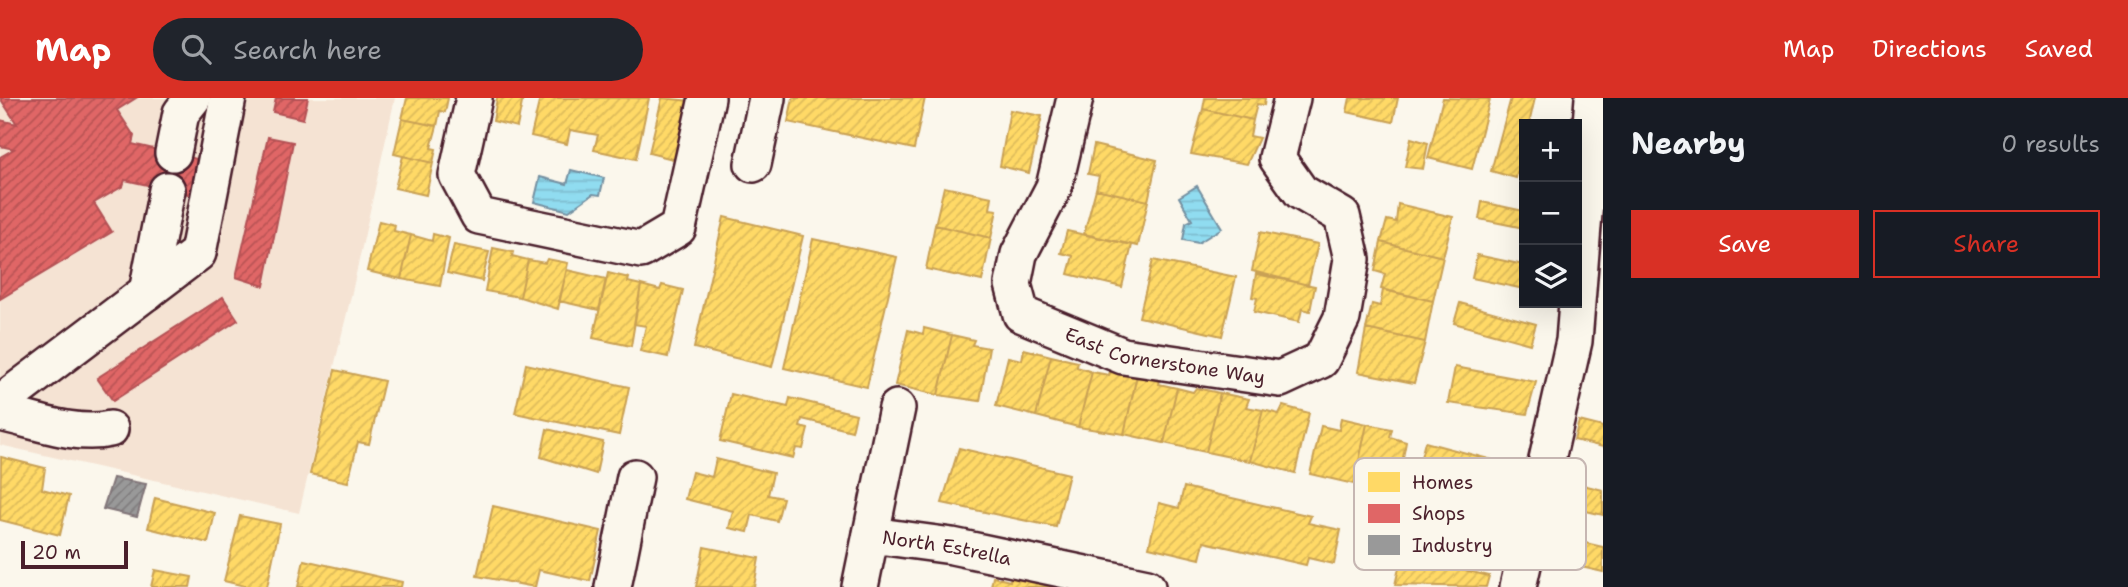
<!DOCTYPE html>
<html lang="en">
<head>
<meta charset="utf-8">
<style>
  body { margin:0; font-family:"Shantell Sans",sans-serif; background:#20242c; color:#f1f3f6 }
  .controls { position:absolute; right:21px; top:21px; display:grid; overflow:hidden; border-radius:0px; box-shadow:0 7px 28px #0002 }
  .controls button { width:63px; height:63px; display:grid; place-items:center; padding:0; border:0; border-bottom:2px solid #363941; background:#171b24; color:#f1f3f6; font:35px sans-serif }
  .scale { position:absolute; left:21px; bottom:18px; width:107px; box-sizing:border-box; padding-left:7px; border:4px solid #4a1f2b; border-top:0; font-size:19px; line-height:24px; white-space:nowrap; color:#4a1f2b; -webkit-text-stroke:5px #fbf7ec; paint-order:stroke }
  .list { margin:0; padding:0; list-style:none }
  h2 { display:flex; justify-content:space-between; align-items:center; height:91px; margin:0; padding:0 28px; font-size:30px }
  h2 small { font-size:23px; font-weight:400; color:#9ea1a6 }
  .actions { display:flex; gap:14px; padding:21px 28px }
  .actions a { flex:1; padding:16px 0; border:2px solid #d93025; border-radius:0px; text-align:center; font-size:24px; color:#d93025 }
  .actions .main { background:#d93025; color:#fff }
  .icon { flex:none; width:38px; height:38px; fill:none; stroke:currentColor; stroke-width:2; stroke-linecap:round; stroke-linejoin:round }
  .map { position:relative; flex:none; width:1603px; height:489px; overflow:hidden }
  header { display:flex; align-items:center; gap:42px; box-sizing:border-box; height:98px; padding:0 35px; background:#d93025; color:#fff }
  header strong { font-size:33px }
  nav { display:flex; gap:38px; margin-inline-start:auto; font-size:24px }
  .search { width:490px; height:63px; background:#20242c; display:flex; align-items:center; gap:18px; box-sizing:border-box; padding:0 24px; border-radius:38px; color:#9ea1a6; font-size:26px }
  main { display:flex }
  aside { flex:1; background:#171b24 }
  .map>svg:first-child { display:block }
</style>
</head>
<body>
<header>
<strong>Map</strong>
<div class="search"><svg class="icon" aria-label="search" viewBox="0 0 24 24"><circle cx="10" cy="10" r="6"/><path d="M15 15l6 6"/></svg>Search here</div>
<nav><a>Map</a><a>Directions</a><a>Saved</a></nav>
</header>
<main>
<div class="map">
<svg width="1603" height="489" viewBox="0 0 1603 489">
  <defs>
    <pattern id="water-rules" width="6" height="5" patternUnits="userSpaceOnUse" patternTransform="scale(1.75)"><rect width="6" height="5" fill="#90dcf0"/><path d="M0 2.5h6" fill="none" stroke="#7ebcce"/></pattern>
    <pattern id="homes-hatch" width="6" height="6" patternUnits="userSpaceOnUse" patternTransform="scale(1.75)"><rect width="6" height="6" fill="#ffd966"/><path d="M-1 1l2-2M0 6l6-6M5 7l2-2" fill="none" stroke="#dcba59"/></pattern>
    <pattern id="shops-hatch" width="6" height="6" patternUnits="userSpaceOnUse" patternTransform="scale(1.75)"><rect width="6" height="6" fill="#e06666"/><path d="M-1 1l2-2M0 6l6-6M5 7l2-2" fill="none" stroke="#b85354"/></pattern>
    <pattern id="industry-hatch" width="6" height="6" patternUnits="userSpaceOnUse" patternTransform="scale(1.75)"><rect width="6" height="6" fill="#999"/><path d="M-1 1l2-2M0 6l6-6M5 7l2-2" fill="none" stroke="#7f7c7d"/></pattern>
  </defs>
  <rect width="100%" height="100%" fill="#fbf7ec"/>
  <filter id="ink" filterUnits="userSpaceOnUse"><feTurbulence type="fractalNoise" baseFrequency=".0143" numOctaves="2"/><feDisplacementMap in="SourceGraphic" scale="14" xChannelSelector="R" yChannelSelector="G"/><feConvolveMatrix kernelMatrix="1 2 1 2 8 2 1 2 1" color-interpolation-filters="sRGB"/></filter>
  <g filter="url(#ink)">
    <path fill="#f5e3d3" d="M0,0H395L352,194L299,415L0,347Z"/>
    <path fill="url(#water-rules)" stroke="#7490a1" stroke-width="2" d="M571,72L604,80L600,97L593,96L569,113L534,104L540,79L567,86Z
      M1197,88L1222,130L1198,145L1183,142L1186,125L1192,122L1179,99Z"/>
    <path fill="url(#homes-hatch)" stroke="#c9a154" stroke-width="2" d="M407,0H448L445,14L440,13L437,28L402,21Z
      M497,0H523L517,29L493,23Z
      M540,0H649L636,61L594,52L598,37L570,32L567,46L531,38Z
      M662,0L690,3L677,62L649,55Z
      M793,0H925L914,51L788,24Z
      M1205,0H1265L1264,7L1257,6L1253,22L1203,11Z
      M1350,0H1398L1393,24L1347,14Z
      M1443,0L1490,1L1472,71L1428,60Z
      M1511,0H1535L1529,26H1524V45L1516,80L1491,73Z
      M1203,11L1253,22L1250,38L1259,40L1247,66L1191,56Z
      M1010,12L1042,18L1029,75L1000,68Z
      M402,21L437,28L431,50L436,51L433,65L394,56Z
      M1411,40L1428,45L1423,71L1405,69Z
      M1094,47L1157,62L1148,103L1096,91L1099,78L1088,76Z
      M403,58L433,65L426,97L395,90Z
      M944,89L992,99L990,111L997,112L991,140L935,127Z
      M1096,91L1148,103L1138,148L1084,136Z
      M1482,104L1524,113V130L1479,121Z
      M1398,106L1453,119L1443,159L1381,144L1387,122L1396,124Z
      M724,119L803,138L772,269L694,250Z
      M379,123L395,127L394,133L411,137L401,181L367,173Z
      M935,127L991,140L982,183L926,171Z
      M1067,133L1132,147L1122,189L1068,176L1073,158L1061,155Z
      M1260,134L1318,146L1308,187L1252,173Z
      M433,136L449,140L440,188L401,181L411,137L432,143Z
      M813,141L897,159L867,289L784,270Z
      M1381,144L1443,159L1433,203L1381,191L1385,176L1375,173Z
      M454,147L489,154L482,183L447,175Z
      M493,150L513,154L512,158L528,162L520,199L485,193Z
      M1477,157L1524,167V191L1472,180Z
      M547,161L568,165L558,211L520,199L528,162L545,165Z
      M1153,162L1236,179L1222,238L1139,219Z
      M567,172L606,181L599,212L559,203Z
      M608,175L629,180L628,184L641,187L631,248L593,240Z
      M1256,176L1315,188L1310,213L1302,211L1299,224L1254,214L1257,200L1252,199Z
      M641,187L660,192L662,187L683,192L668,259L640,253L646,228L634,226Z
      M1383,192L1433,203L1425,244L1366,231L1372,206L1380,208Z
      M1460,205L1536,226L1530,246L1454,225Z
      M924,230L952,237L938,297L895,287L908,232L923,236Z
      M1366,231L1425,244L1414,285L1358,274Z
      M952,237L974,242L972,247L989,250L980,303L938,297Z
      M1024,251L1051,258L1036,318L996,308L1008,259L1022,262Z
      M1051,258L1078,264L1077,269L1092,274L1078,329L1036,318Z
      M526,266L629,289L619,337L515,315Z
      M1455,269L1536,284L1527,316L1448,305Z
      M1111,270L1137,277L1124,336L1078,329L1092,274L1109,277Z
      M335,272L384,283L369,346L358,344L348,384L310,376Z
      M1137,277L1160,282L1159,286L1177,290L1164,345L1124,336Z
      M1177,290L1193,294L1196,290L1220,295L1206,354L1164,345Z
      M1220,295L1249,301L1246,309L1263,312L1250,363L1206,354Z
      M731,296L788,309L790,300L856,316L852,333L802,321L800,329L808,331L803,351L796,350L793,360L720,343Z
      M1283,308L1309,315L1295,375L1250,363L1263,312L1279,316Z
      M1341,320L1367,326L1354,386L1310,376L1321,328L1339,332Z
      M1579,323L1603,329V349L1574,342Z
      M1367,326L1392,331L1390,339L1406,344L1396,396L1354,386Z
      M547,331L603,344L596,376L541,359Z
      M1425,344L1515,368L1506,404L1437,386L1442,369L1420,363Z
      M959,350L1069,376L1056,429L942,405Z
      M1,359L45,370L42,391L69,398L60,437L0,422Z
      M716,361L773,375L768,397L783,400L777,423L752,417L748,434L729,430L733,413L685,401L692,374L712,379Z
      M1575,385L1603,392V417L1569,409Z
      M1184,389L1311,418L1308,425L1341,432L1334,466L1308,460L1306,467L1204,444L1200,461L1149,449L1159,405L1179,410Z
      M155,400L215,415L208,445L148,430Z
      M493,408L601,433L590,483L539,472L535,489L477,478Z
      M240,418L280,426L267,489H249L224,483Z
      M1564,440L1603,449V474L1559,464Z
      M704,449L759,460L754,489H696Z
      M1402,457L1489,478L1486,489L1395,487Z
      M304,462L402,484L401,489H298Z
      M155,472L192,479L190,489H151Z
      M1012,474L1063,485L1062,489H991L993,479L1010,483Z"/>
    <path fill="url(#shops-hatch)" stroke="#b35154" stroke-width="2" d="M0,0H136L117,12L134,38L132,46L201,62L193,97L125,82L123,88L94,105L112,134L0,201V59L14,51L0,48V22L17,26Z
      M276,0H308L303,21L273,14Z
      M268,39L293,44L264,188L236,179Z
      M223,199L238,222L113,303L97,280Z"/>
    <path fill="url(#industry-hatch)" stroke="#817478" stroke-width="2" d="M113,380L146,386L137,419L103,411Z"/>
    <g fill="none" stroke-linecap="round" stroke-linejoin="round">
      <defs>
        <g id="minor">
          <path d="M474,0L457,77L479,118L641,152L678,130L707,0"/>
          <path id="s1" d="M1075,0L1054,89L1019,156L1013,186L1021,216L1123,258L1280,281L1321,262L1342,220L1352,161L1342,118L1301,94L1277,60L1292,0"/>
          <path d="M173,55L181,15L193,0"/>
          <path d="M753,66L767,0"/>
          <path d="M147,194L167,92"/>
          <path d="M0,305L198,155L228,0"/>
          <path d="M0,315C34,322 75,339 110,331"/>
          <path id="s2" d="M871,437L952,448L1147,489"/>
          <path d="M613,489L635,379"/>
          <path d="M860,489L897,310"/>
          <path d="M1518,489L1574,243L1593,0"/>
        </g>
      </defs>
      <use href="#minor" stroke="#4a1f2b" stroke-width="40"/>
      <use href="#minor" stroke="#fbf7ec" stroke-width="35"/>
    </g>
  </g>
  <g text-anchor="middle" stroke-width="7" stroke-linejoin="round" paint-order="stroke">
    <g font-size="19" fill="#4a1f2b" stroke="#fbf7ec">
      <text dy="7" stroke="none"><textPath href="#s1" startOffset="380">East Cornerstone Way</textPath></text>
      <text dy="7" stroke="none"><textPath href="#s2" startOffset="77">North Estrella</textPath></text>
    </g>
  </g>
  <rect x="1354" y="360" width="232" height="112" rx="10" fill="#fbf7ec" stroke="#c6b6b2" stroke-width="2"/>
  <rect x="1368" y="374" width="32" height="20" fill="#ffd966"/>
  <rect x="1368" y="406" width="32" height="19" fill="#e06666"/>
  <rect x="1368" y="437" width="32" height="20" fill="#999"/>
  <g font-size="19" fill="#4a1f2b">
    <text x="1412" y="391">Homes</text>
    <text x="1412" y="422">Shops</text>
    <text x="1412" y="454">Industry</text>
  </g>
</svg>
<div class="controls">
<button>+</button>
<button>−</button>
<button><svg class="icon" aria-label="layers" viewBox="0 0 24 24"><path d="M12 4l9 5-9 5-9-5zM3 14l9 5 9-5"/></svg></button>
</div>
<div class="scale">20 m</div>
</div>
<aside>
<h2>Nearby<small>0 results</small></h2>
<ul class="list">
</ul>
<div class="actions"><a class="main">Save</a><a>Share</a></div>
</aside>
</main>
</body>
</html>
